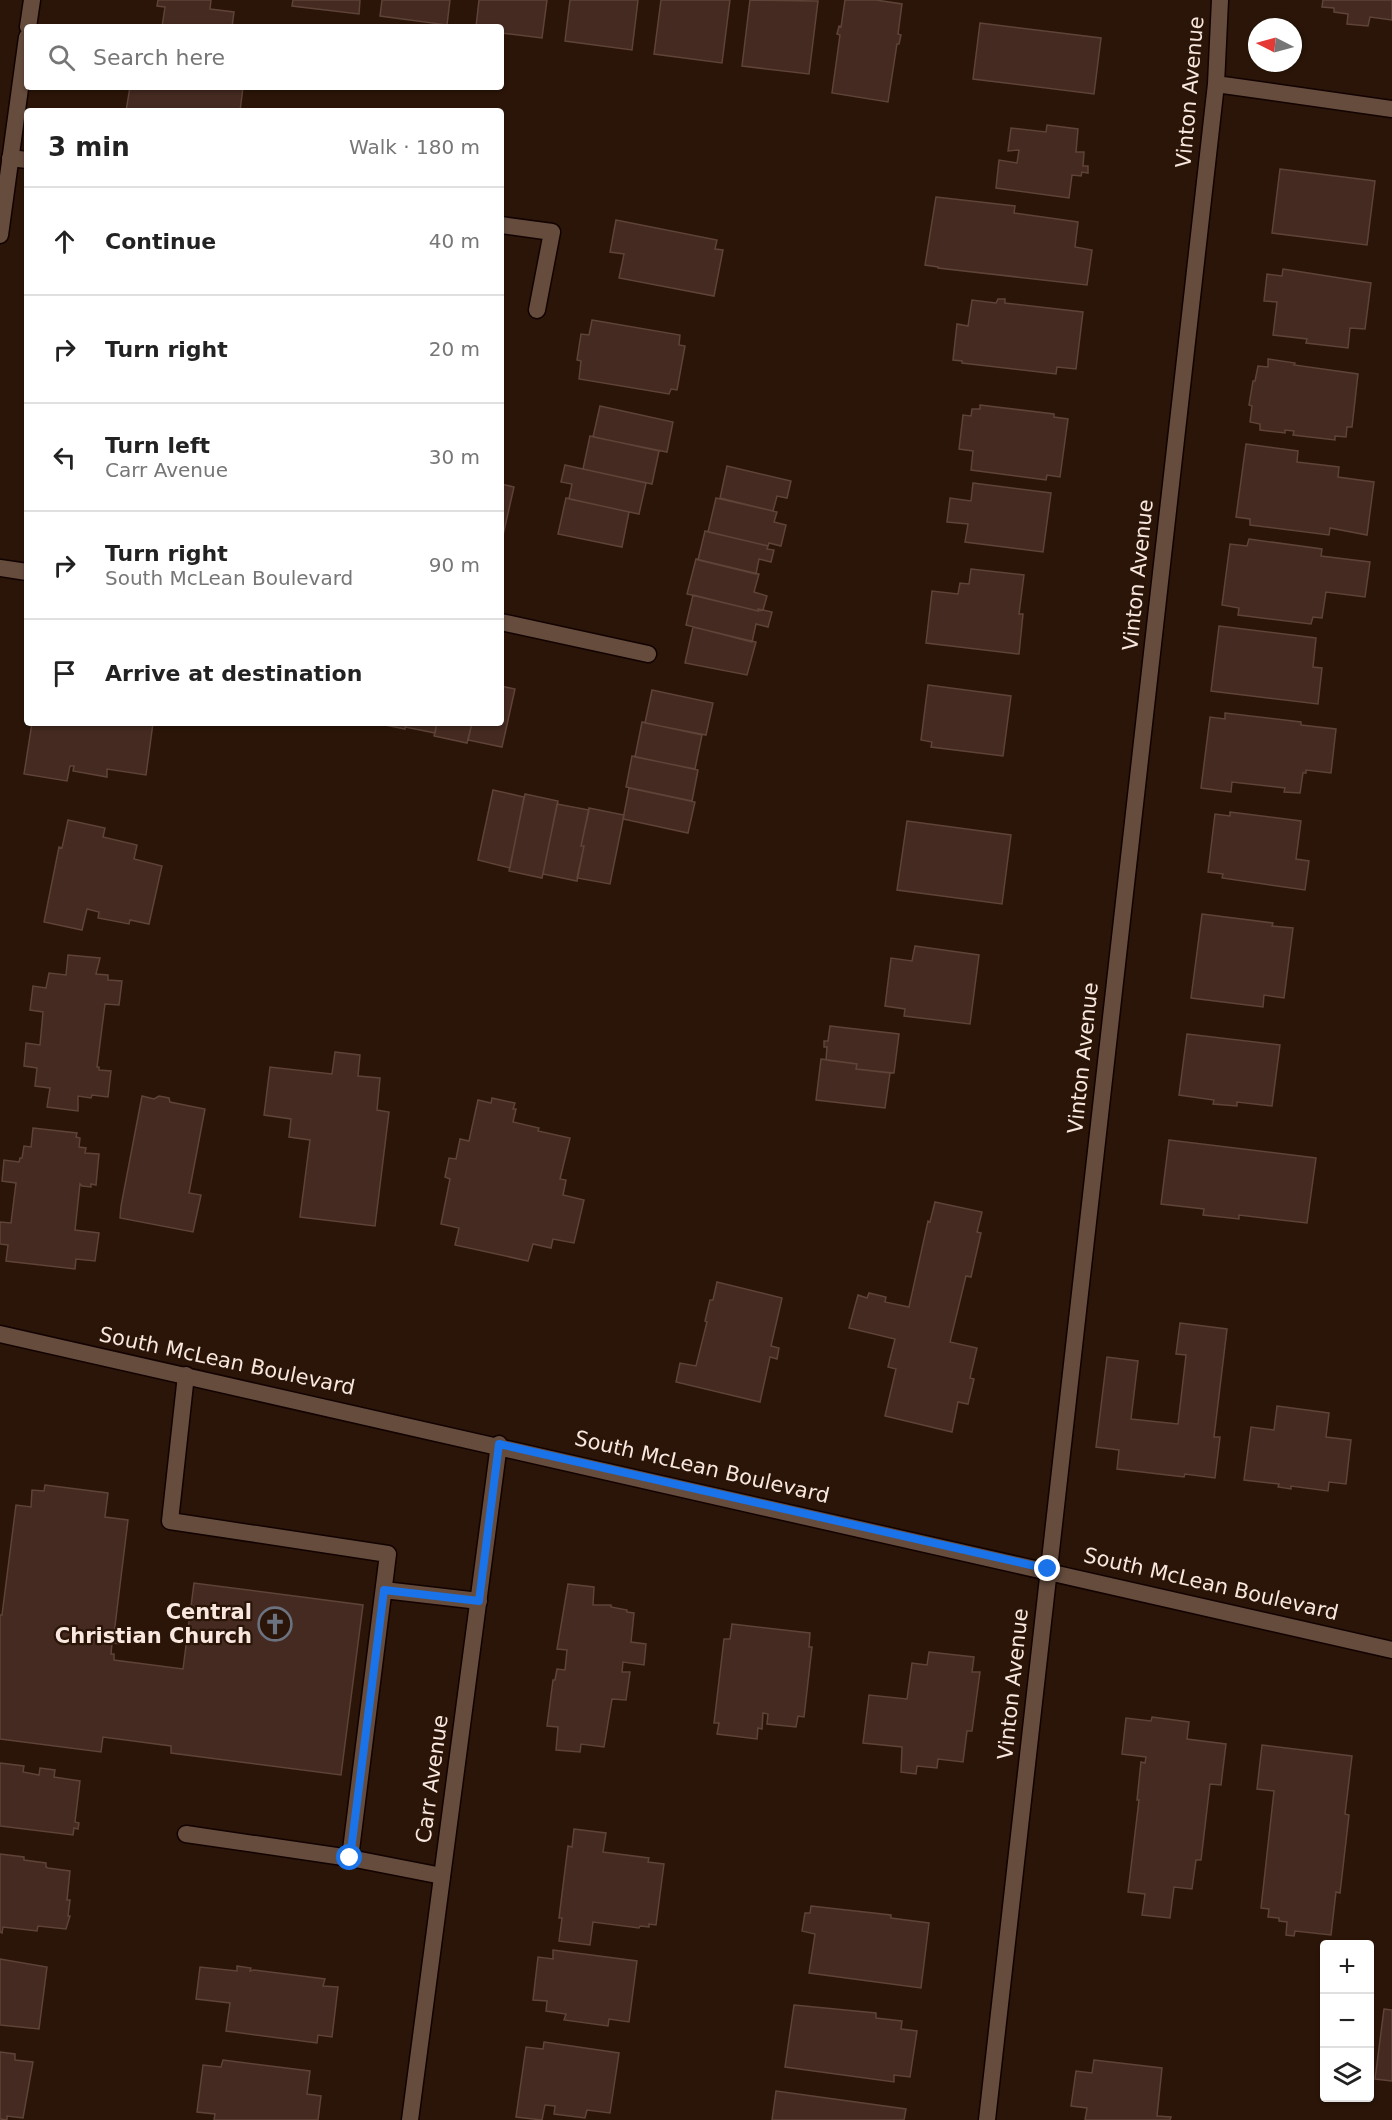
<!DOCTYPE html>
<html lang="en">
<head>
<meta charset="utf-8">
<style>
  body { margin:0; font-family:"DejaVu Sans",sans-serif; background:#f6f6f6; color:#222 }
  .controls { position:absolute; right:18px; bottom:18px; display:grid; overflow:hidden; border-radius:6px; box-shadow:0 2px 4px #0004 }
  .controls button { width:54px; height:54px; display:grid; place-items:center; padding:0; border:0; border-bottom:2px solid #e0e0e0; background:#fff; color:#222; font:30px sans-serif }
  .compass { position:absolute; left:1248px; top:18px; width:54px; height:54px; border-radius:50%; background:#fff; box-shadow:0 2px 4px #0004; rotate:276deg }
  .stop { position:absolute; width:18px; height:18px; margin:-14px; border:4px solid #1a73e8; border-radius:50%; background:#fff }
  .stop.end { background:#1a73e8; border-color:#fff; box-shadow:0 2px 6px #0008 }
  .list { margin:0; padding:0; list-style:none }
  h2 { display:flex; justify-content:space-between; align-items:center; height:78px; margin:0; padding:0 24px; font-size:26px }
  h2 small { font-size:20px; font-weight:400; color:#767676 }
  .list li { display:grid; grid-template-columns:39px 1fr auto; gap:18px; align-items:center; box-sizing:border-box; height:108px; padding:0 24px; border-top:2px solid #e0e0e0 }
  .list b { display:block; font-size:22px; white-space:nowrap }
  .list p { margin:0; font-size:20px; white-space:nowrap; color:#767676 }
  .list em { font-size:20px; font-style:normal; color:#767676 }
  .icon { flex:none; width:33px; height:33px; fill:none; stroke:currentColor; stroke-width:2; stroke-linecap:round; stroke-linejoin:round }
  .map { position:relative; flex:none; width:1392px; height:2120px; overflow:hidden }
  .search { position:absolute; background:#fff; box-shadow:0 2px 4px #0004; left:24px; top:24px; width:480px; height:66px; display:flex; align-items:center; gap:15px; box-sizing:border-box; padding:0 21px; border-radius:6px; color:#767676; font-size:22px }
  .panel { position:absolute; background:#fff; box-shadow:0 2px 4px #0004; left:24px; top:108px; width:480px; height:618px; border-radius:6px }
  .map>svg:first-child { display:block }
</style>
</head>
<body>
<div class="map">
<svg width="1392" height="2120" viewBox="0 0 1392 2120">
  <rect width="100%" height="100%" fill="#2b1508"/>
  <path fill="#442a20" stroke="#5e4338" stroke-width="1.5" d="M158,0H211L210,9L234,12L232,27H162L165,7L157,6Z
    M293,0H360L359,14L292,6Z
    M382,0H450L447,25L380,16Z
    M479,0H547L542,38L501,33V27H476Z
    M570,0H638L632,50L565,41Z
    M661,0H730L722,63L654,54Z
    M750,0L818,1L809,74L742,66Z
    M845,0H876L902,4L898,34L901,35L899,44H897L888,102L832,93L840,35L837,34L839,26L841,27Z
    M1323,0H1392V20L1370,17L1368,26L1347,24L1348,14L1334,12V8L1322,7Z
    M980,23L1101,38L1094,94L973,79Z
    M130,87H243L240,111H126Z
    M1047,125L1078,129L1076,152H1084L1083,166H1088V173L1082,172L1081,176L1072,175L1069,198L996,188L999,160L1017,163L1019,150L1008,151L1011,128L1046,132Z
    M1280,169L1375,181L1367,245L1272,233Z
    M936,197L1015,206L1014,213L1078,222L1075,247L1092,250L1087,285L938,268V267L925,265Z
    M616,220L717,240L715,249L723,250L714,296L619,278L624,254L610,252Z
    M1283,269L1371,283L1365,329L1350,328L1348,348L1306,343L1307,339L1273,335L1277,302L1264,301L1267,274L1282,276Z
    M998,299H1005V303L1083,312L1076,369L1057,367L1056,374L962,363V361L953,360L957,324L968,326L972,300L996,303Z
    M592,320L680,335L679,345L685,346L677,390L671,389L669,394L579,379L581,361L577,360L581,334L589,335Z
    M1268,359L1295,363L1294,365L1358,374L1352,427H1347L1346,437L1335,436V440L1293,435L1294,431L1285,430V433L1260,430V424L1250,422L1252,406L1249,405L1253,381H1255L1258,366L1268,367Z
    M980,405L1054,414V417L1068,419L1060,477L1047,475L1046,480L971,470L973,451L959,449L963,415L971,416L972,409H980Z
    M600,406L673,422L667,452L593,437Z
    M590,436L659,451L652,484L583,469Z
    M1246,444L1298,451L1297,462L1339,467L1338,477L1374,482L1367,535L1330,528L1329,535L1250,525V519L1236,517Z
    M565,465L646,483L639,514L569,499L572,484L561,482Z
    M727,466L791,481L787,498L777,496L773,511L720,498Z
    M973,483L1051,493L1043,552L965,542L968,524L947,522L950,498L971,501Z
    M501,484L514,487L501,544Z
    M566,498L629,512L622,547L558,534Z
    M716,498L777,512L774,522L786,525L781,546L769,543L768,546L708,532Z
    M705,531L768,546L767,549L774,550L771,562L759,559L756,574L698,560Z
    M1249,539L1322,549L1321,556L1370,562L1365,597L1326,592L1322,618L1313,617L1311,624L1238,615L1239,608L1222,605L1230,544L1247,546Z
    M696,559L759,574L754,592L767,596L763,610L758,611L687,594Z
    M971,569L1024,575L1019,614H1023L1019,654L926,643L932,591L958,594L960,583L969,584Z
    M693,595L758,611V609L772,612L768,627L756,624L752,642L686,625Z
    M1219,626L1316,638L1313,667L1322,668L1318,704L1211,691Z
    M693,627L756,642L747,675L685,663Z
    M928,685L1011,696L1003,756L931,747L932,742L921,740Z
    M501,686L515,689L502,747L468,740L472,723H501Z
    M652,690L713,703L706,735L645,723Z
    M1225,713L1301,722V725L1336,729L1331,773L1306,770V773H1303L1300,793L1284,792L1285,788L1232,782L1231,792L1201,788L1210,717L1225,719Z
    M642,722L702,735L695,769L635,757Z
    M32,723H153L146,775L107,769V777L73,771L74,766H70L67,781L24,774Z
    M376,723H406L405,729Z
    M406,723H437L435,733L405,727Z
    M437,723H472L467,743L434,736Z
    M632,756L698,770L692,801L626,787Z
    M629,788L695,802L688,833L623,819Z
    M493,790L524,797L510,868L478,860Z
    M525,794L558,801L542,878L509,871Z
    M557,804L589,810L581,846H584L577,881L543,874Z
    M589,808L624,815L610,884L577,878L584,846H581Z
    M1230,812L1301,821L1296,859L1309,861L1305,890L1222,878L1223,874L1208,872L1215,814L1230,816Z
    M68,820L105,828L103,837L137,845L134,859L162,866L149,924L130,920L129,924L98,918L99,912L87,909L82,930L44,922L59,847L62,848Z
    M907,821L1011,835L1002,904L897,890Z
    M1202,914L1273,923L1272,926L1293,928L1284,998L1264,995L1263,1007L1191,998Z
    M915,946L979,955L970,1024L904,1016L905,1009L885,1006L891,958L912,961Z
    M68,955L100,958L96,974L108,975V980L122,981L119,1005L105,1004L97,1067H99V1070L111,1071L108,1097L92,1095L91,1098L78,1096V1111L47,1107L50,1088L35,1086L37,1068L24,1066L26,1043L40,1045L43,1012L30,1010L33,986L46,988L49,973L66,975Z
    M830,1026L899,1034L894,1073L856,1069L857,1064L826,1060L827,1047H824V1041H828Z
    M1187,1034L1280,1045L1272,1106L1237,1102V1106L1213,1104L1214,1100L1179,1095Z
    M335,1052L360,1055L358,1076L380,1078L377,1110L389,1112L375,1226L300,1217L310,1140L289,1137L291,1119L264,1115L270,1067L332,1074Z
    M821,1059L857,1064L856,1069L890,1073L885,1108L816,1100Z
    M142,1096L154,1099L159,1096L169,1098L170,1102L205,1109L189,1193L201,1195L193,1232L120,1218L121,1206Z
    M492,1098L515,1103L513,1109H516L513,1122L539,1128L538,1131L570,1138L560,1179L566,1180L563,1195L584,1200L574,1243L553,1239L551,1248L533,1244L528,1261L455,1245L459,1228L441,1224L450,1179L445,1177L449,1158L456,1159L460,1139L469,1141L478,1100L491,1103Z
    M33,1128L77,1133L76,1137L80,1138L79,1147L86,1148L85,1153L99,1154L96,1185L91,1184V1187L82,1186L80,1184L75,1230L99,1233L95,1261L76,1259L75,1269L6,1261L8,1245L0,1244V1222L11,1223L16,1183L2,1181L4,1160L19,1162L20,1158H22L24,1146L31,1147Z
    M1169,1140L1316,1158L1307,1223L1239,1215V1219L1203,1215L1204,1209L1161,1204Z
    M935,1202L982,1212L977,1232L981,1233L971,1277L966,1276L950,1342L977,1348L970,1378L974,1379L968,1404L958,1402L952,1432L885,1416L896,1369L888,1367L895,1339L849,1328L858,1295L867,1298L869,1293L886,1297L885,1302L909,1307L928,1221L930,1222Z
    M717,1282L782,1298L771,1346L779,1348L777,1359L770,1357L760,1402L676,1382L680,1363L696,1366L707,1322L705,1321L710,1300H713Z
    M1180,1323L1227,1329L1214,1437H1220L1215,1478L1185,1474L1184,1477L1117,1469L1119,1450L1096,1447L1107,1357L1138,1361L1131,1419L1178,1424L1186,1355L1176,1354Z
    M1277,1406L1329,1413L1326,1437L1351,1440L1346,1484L1329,1482L1328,1491L1291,1486V1489L1278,1487L1279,1484L1244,1480L1251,1427L1274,1430Z
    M45,1485L108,1493L105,1517L128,1520L114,1634L122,1635L121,1644L112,1643L111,1654H114V1660L183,1669L194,1583L363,1605L341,1775L171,1753V1746L103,1737L101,1752L0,1739V1615H2L16,1505L31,1507L32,1490L44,1491Z
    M568,1584L594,1587L593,1605H611V1607L627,1610V1612L634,1613L631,1642L646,1644L644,1665L623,1662L622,1672H630L626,1700L612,1699L604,1747L581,1744L580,1752L556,1750L558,1727L547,1726L553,1680H555L557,1669L565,1670L567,1650L557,1649Z
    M732,1624L810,1633L809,1647H812L804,1717L798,1716L796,1727L767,1724L768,1714L763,1713L762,1729L758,1728L757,1739L717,1734L719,1723H714L724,1639H730Z
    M929,1652L974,1657L972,1672H980L972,1731H967L963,1762L938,1759L937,1768L917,1766L916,1774L901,1772L902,1747L863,1743L869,1695L907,1699L912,1663L927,1665Z
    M1152,1717L1189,1722L1187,1739L1226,1744L1221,1785L1210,1784L1201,1860H1196L1192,1889L1174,1887L1170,1918L1142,1915L1145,1894L1128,1892L1139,1800H1137L1141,1762L1145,1763L1146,1757L1122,1754L1126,1718L1151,1721Z
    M1262,1745L1352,1756L1345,1814L1349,1815L1340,1893L1336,1892L1331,1935L1295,1931L1294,1936L1286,1935L1287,1922L1279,1921V1918L1268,1917L1269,1909L1261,1908L1274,1791L1257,1789Z
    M0,1763L24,1766L23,1772L39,1775L40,1768L55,1770L54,1777L80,1781L75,1822L79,1823L78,1829L74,1828L73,1835L0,1826Z
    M574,1829L606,1833L603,1852L649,1858L648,1862L664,1864L656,1925L649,1924V1927L640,1926L639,1928L593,1922L590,1945L559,1941L562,1918H559L568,1846L572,1847Z
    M0,1854L24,1857V1860L46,1863V1867L48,1868L70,1871L67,1900H70L68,1916H70L66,1929L38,1926L37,1931L3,1927L2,1933L0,1932Z
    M811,1906L891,1915V1918L929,1923L921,1988L809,1973L815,1934L802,1931L805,1913H810Z
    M553,1950L637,1961L629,2022L609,2019L608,2026L564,2020L566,2014L546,2011L547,2001L533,2000L538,1957L553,1959Z
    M0,1959L47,1967L39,2029L0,2025Z
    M237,1966L251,1968L250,1971L254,1970L325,1979L323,1986L338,1987L332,2037L318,2035L317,2043L226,2031L230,2003L196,1999L200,1967L237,1971Z
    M794,2005L876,2013V2018L902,2021L901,2029L917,2031L910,2077L894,2075V2082L785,2067Z
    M1384,2009L1392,2010V2081L1375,2079Z
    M544,2042L619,2053L610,2113L587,2110L585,2118L554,2114L555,2106L545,2105L542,2120L516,2117L526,2047L543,2049Z
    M0,2052L15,2054V2060L33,2062L23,2118L7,2116V2120L0,2119Z
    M223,2060L310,2071L307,2094L321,2096L318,2120H214L215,2114L197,2112L203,2065L221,2067Z
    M1094,2060L1162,2068L1157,2116L1171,2117L1170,2120H1085L1087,2108L1071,2106L1076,2071L1092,2073Z
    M776,2091L906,2109L904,2120H772Z"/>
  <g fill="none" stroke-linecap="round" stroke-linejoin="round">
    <defs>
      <path id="service" d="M186,1375L170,1521L388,1554L350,1858L442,1876
        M384,1590L479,1601
        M186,1834L350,1858"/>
      <path id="minor" d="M1216,84L1392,109
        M10,158L27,160
        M501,225L552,232L537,310
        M0,568L27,572
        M501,622L648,654
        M410,2120L499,1444
        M987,2120L1216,84L1220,0"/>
      <path id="secondary" d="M28,27L32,0
        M0,235L27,37
        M0,1334C465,1436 929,1541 1392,1650"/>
    </defs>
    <use href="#service" stroke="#120200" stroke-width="19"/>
    <use href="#minor" stroke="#120200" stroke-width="19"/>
    <use href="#secondary" stroke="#120200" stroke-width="19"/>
    <use href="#service" stroke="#654c3d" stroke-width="16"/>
    <use href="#minor" stroke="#654c3d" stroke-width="16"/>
    <use href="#secondary" stroke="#654c3d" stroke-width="16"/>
  </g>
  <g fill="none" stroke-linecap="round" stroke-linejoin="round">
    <path stroke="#1a73e8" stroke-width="8" d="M350,1858L384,1590L479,1601L499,1444L1048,1569"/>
  </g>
  <defs>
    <symbol id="church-ring" viewBox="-11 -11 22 22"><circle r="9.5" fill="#2b1508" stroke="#6b7280" stroke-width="1.5"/><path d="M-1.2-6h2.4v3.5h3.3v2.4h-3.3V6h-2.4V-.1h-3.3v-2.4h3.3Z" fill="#6b7280"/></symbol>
  </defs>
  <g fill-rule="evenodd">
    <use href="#church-ring" x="256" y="1605" width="38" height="38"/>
  </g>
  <g text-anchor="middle" stroke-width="4.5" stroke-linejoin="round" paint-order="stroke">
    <g font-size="21" fill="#f8e8df" stroke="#2b1508">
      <text transform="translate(1190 92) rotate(-85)" y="7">Vinton Avenue</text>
      <text transform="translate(1138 575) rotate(-84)" y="7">Vinton Avenue</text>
      <text transform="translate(1083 1058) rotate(-84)" y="7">Vinton Avenue</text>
      <text transform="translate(227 1361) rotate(12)" y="7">South McLean Boulevard</text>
      <text transform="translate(702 1467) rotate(13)" y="7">South McLean Boulevard</text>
      <text transform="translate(1211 1584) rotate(13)" y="7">South McLean Boulevard</text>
      <text transform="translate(1013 1684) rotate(-84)" y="7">Vinton Avenue</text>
      <text transform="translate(432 1779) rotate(-82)" y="7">Carr Avenue</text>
    </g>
    <g font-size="21" font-weight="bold" fill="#f8e8df" stroke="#2b1508" text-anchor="end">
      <text x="252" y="1619">Central<tspan x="252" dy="24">Christian Church</tspan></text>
    </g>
  </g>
</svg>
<div class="controls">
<button>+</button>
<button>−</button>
<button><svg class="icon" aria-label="layers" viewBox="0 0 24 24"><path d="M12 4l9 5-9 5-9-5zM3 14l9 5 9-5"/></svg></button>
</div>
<svg class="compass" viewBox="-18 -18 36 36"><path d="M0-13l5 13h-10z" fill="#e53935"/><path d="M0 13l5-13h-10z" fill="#767676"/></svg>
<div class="stop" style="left:350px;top:1858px"></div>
<div class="stop end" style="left:1048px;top:1569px"></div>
<div class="search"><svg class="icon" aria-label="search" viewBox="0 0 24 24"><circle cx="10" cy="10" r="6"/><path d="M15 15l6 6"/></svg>Search here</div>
<section class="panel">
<h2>3 min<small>Walk · 180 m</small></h2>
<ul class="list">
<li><svg class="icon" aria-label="ahead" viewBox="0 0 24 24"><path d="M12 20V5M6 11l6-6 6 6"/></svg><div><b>Continue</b></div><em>40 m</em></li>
<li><svg class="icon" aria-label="right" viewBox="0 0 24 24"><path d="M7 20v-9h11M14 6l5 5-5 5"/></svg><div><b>Turn right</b></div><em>20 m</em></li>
<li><svg class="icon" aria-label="left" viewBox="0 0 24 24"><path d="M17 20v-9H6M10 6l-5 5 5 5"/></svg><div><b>Turn left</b><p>Carr Avenue</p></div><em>30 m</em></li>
<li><svg class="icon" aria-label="right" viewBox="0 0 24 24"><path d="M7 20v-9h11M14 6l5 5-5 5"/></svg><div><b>Turn right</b><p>South McLean Boulevard</p></div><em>90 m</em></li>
<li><svg class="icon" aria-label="arrive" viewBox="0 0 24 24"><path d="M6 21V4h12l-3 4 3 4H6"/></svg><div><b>Arrive at destination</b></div></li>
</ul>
</section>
</div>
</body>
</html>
